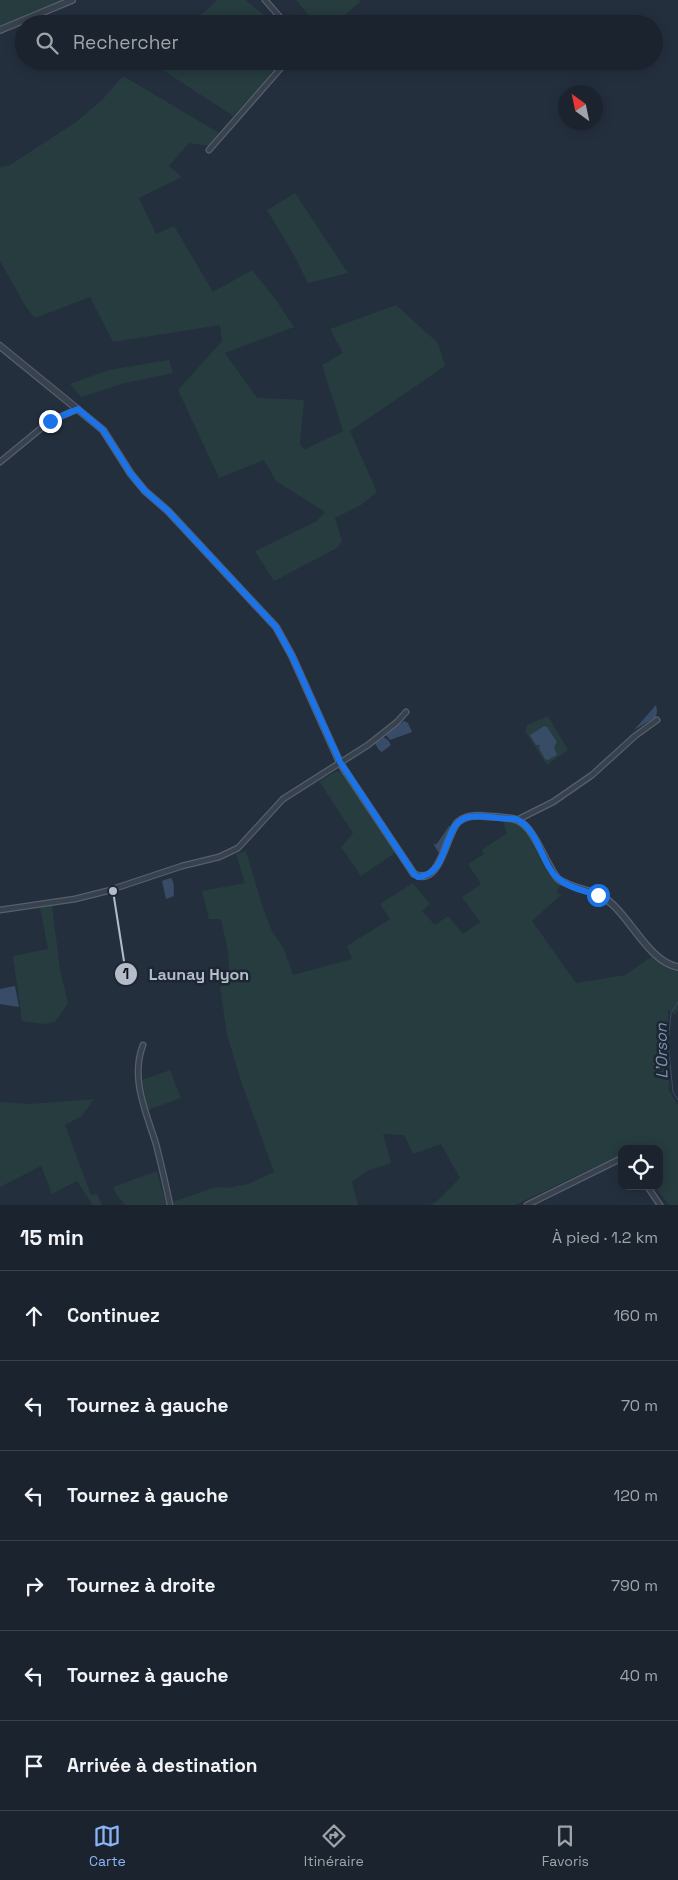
<!DOCTYPE html>
<html lang="fr">
<head>
<meta charset="utf-8">
<style>
  body { margin:0; font-family:"Space Grotesk",sans-serif; background:#282f3a; color:#f1f3f6 }
  .controls { position:absolute; right:15px; bottom:15px; display:grid; overflow:hidden; border-radius:10px; box-shadow:0 2px 12px #0003 }
  .controls button { width:45px; height:45px; display:grid; place-items:center; padding:0; border:0; border-bottom:1px solid #39404a; background:#1b232e; color:#f1f3f6; font:25px sans-serif }
  .compass { position:absolute; left:558px; top:85px; width:45px; height:45px; border-radius:50%; background:#1b232e; box-shadow:0 2px 12px #0003; rotate:327deg }
  .stop { position:absolute; width:15px; height:15px; margin:-11px; border:4px solid #1a73e8; border-radius:50%; background:#fff }
  .stop.end { background:#1a73e8; border-color:#fff; box-shadow:0 1px 5px #0008 }
  .list { margin:0; padding:0; list-style:none }
  h2 { display:flex; justify-content:space-between; align-items:center; height:65px; margin:0; padding:0 20px; font-size:21px }
  h2 small { font-size:16px; font-weight:400; color:#a0a4aa }
  .list li { display:grid; grid-template-columns:32px 1fr auto; gap:15px; align-items:center; box-sizing:border-box; height:90px; padding:0 20px; border-top:1px solid #39404a }
  .list b { display:block; font-size:19px; white-space:nowrap }
  .list em { font-size:16px; font-style:normal; color:#a0a4aa }
  .icon { flex:none; width:28px; height:28px; fill:none; stroke:currentColor; stroke-width:2; stroke-linecap:round; stroke-linejoin:round }
  .map { position:relative; flex:none; width:678px; height:1205px; overflow:hidden }
  .search { position:absolute; background:#1b232e; box-shadow:0 2px 12px #0003; left:15px; right:15px; top:15px; height:55px; display:flex; align-items:center; gap:12px; box-sizing:border-box; padding:0 18px; border-radius:28px; color:#a0a4aa; font-size:19px }
  .sheet { height:605px; background:#1b232e }
  nav { display:flex; justify-content:space-around; align-items:center; box-sizing:border-box; height:70px; border-top:1px solid #39404a; background:#1b232e; font-size:14px; color:#a0a4aa }
  nav a { display:grid; justify-items:center; gap:2px }
  nav .on { color:#8ab4f8 }
  .map>svg:first-child { display:block }
</style>
</head>
<body>
<div class="map">
<svg width="678" height="1205" viewBox="0 0 678 1205">
  <rect width="100%" height="100%" fill="#242f3e"/>
  <path fill="#263c3f" d="M0,0H64L0,27Z
    M217,0H245L271,20L270,24H184L201,15Z
    M296,0H359L360,2L342,18L347,24H316Z
    M149,61H283L233,116Z
    M123,76L219,133L209,146L189,143L169,166L182,177L139,198L156,234L174,226L213,292L252,270L276,300L294,327L225,353L257,398L304,400L300,443L304,450L343,431L322,365L343,353L330,329L396,305L438,343L445,366L350,431L377,492L361,505L335,518L342,541L337,548L274,581L255,551L317,521L325,512L276,481L264,460L219,478L178,390L222,341L220,325L113,342L90,297L35,318L26,307L0,261V167L10,165L76,122L102,100Z
    M295,193L348,273L308,283L295,257L267,210Z
    M169,360L173,373L125,383L81,397L70,384L109,370Z
    M548,716L568,750L547,765L525,731L527,725Z
    M337,771L343,773L396,852L361,876L341,847L353,833L319,781Z
    M503,821L516,823L528,833L551,873L561,884L556,892L561,895L532,921L576,983L625,975L653,956L678,971V1010L676,1015L668,1010L669,1091L678,1105V1205H669L654,1186H659V1149H622V1154L515,1205H430L436,1202L460,1178L441,1144L413,1154L404,1135L383,1134L391,1163L367,1171L352,1182L358,1205H172V1202L216,1187L227,1188L248,1184L274,1172L242,1084L227,1035L220,986L230,983L228,952L221,919H209L202,891L245,883L236,854L246,851L264,911L272,931L284,949L293,975L352,959L347,946L390,919L380,904L413,883L430,904L422,911L435,925L448,916L463,934L480,922L462,897L481,884L468,864L484,854L482,850L507,833Z
    M52,906L60,969L68,1003L55,1022L44,1024L22,1021L13,956L48,949L40,907Z
    M170,1070L181,1098L148,1110L142,1080Z
    M94,1099L82,1116L65,1125L91,1195L97,1194L102,1205H91L92,1204L77,1181L52,1194L41,1166L0,1187V1102L30,1104Z
    M157,1171L166,1205H125L117,1195L113,1187Z"/>
  <path fill="#394c67" d="M656,705L657,711L656,717L634,730Z
    M404,721L408,723L412,732L390,740L385,734Z
    M544,726L547,727L557,742L554,747L557,755L548,760L545,759L539,748L540,745H536L530,735Z
    M382,736L388,740L391,745L382,752L379,750L374,742Z
    M449,826H450L441,852H438L434,845L435,843L436,845Z
    M170,878L172,879C175,886 173,890 174,896L166,899L162,881Z
    M15,986L19,1007L0,1004V989Z"/>
  <g fill="none" stroke-linecap="round" stroke-linejoin="round">
    <path stroke="#394c67" stroke-width="1" d="M678,1002L671,1013L668,1043L673,1092L678,1100"/>
    <defs>
      <path id="minor" d="M265,0L286,24
        M209,150L287,61
        M0,462L50,421L78,409
        M517,820L553,802L592,775L635,736L657,720
        M0,910L75,899L107,891L182,866L219,857L238,848L283,799L368,745L397,722L406,712
        M143,1045C130,1078 146,1112 156,1144C161,1164 166,1185 170,1205
        M647,1186L660,1205
        M527,1205L622,1158"/>
      <path id="tertiary" d="M0,30L72,0
        M0,346L103,430L131,474L145,491L168,511L276,627L292,656L340,763L414,874C441,888 446,833 458,822C465,816 474,815 483,816C492,817 510,817 517,820C535,827 545,864 558,879C574,890 597,890 611,903C632,921 650,962 678,967"/>
    </defs>
    <use href="#minor" stroke="#565f6c" stroke-width="7"/>
    <use href="#tertiary" stroke="#565f6c" stroke-width="8"/>
    <use href="#minor" stroke="#38414e" stroke-width="4.5"/>
    <use href="#tertiary" stroke="#38414e" stroke-width="5.5"/>
  </g>
  <g fill="none" stroke-linecap="round" stroke-linejoin="round">
    <path stroke="#1a73e8" stroke-width="6" d="M50,421L78,409L103,430L131,474L145,491L168,511L276,627L292,656L340,762L414,874L418,877C452,874 441,821 469,817C479,815 489,817 499,818C505,819 513,818 518,820C540,832 541,865 559,879C569,888 586,891 598,895"/>
  </g>
  <g text-anchor="middle" stroke-width="5" stroke-linejoin="round" paint-order="stroke">
    <g font-size="16" font-style="italic" fill="#7c92b1" stroke="#1d2633">
      <text transform="translate(661 1051) rotate(-91)" y="6">L’Orson</text>
    </g>
  </g>
  <path fill="none" stroke="#b4bcc9" stroke-width="2" d="M113 891L126 974"/>
  <g fill="#b4bcc9" stroke="#1d2633" stroke-width="2">
    <circle cx="113" cy="891" r="5"/>
    <circle cx="126" cy="974" r="12"/>
  </g>
  <g font-size="15" text-anchor="middle" font-weight="bold" fill="#111">
    <text x="126" y="979">1</text>
  </g>
  <g font-size="16" text-anchor="middle" font-weight="bold" fill="#b4bcc9" stroke="#1d2633" stroke-width="5" stroke-linejoin="round" paint-order="stroke">
    <text x="199" y="980">Launay Hyon</text>
  </g>
</svg>
<div class="controls">
<button><svg class="icon" aria-label="locate" viewBox="0 0 24 24"><circle cx="12" cy="12" r="6"/><path d="M12 2v4M12 18v4M2 12h4M18 12h4"/></svg></button>
</div>
<svg class="compass" viewBox="-18 -18 36 36"><path d="M0-13l5 13h-10z" fill="#e53935"/><path d="M0 13l5-13h-10z" fill="#a0a4aa"/></svg>
<div class="stop" style="left:598px;top:895px"></div>
<div class="stop end" style="left:50px;top:421px"></div>
<div class="search"><svg class="icon" aria-label="search" viewBox="0 0 24 24"><circle cx="10" cy="10" r="6"/><path d="M15 15l6 6"/></svg>Rechercher</div>
</div>
<section class="sheet">
<h2>15 min<small>À pied · 1.2 km</small></h2>
<ul class="list">
<li><svg class="icon" aria-label="ahead" viewBox="0 0 24 24"><path d="M12 20V5M6 11l6-6 6 6"/></svg><div><b>Continuez</b></div><em>160 m</em></li>
<li><svg class="icon" aria-label="left" viewBox="0 0 24 24"><path d="M17 20v-9H6M10 6l-5 5 5 5"/></svg><div><b>Tournez à gauche</b></div><em>70 m</em></li>
<li><svg class="icon" aria-label="left" viewBox="0 0 24 24"><path d="M17 20v-9H6M10 6l-5 5 5 5"/></svg><div><b>Tournez à gauche</b></div><em>120 m</em></li>
<li><svg class="icon" aria-label="right" viewBox="0 0 24 24"><path d="M7 20v-9h11M14 6l5 5-5 5"/></svg><div><b>Tournez à droite</b></div><em>790 m</em></li>
<li><svg class="icon" aria-label="left" viewBox="0 0 24 24"><path d="M17 20v-9H6M10 6l-5 5 5 5"/></svg><div><b>Tournez à gauche</b></div><em>40 m</em></li>
<li><svg class="icon" aria-label="arrive" viewBox="0 0 24 24"><path d="M6 21V4h12l-3 4 3 4H6"/></svg><div><b>Arrivée à destination</b></div></li>
</ul>
</section>
<nav>
<a class="on"><svg class="icon" aria-label="map" viewBox="0 0 24 24"><path d="M3 6l6-2 6 2 6-2v14l-6 2-6-2-6 2zM9 4v14M15 6v14"/></svg>Carte</a>
<a><svg class="icon" aria-label="directions" viewBox="0 0 24 24"><path d="M12 3l9 9-9 9-9-9zM9 14v-3h6M13 9l2 2-2 2"/></svg>Itinéraire</a>
<a><svg class="icon" aria-label="saved" viewBox="0 0 24 24"><path d="M7 4h10v16l-5-4-5 4z"/></svg>Favoris</a>
</nav>
</body>
</html>
